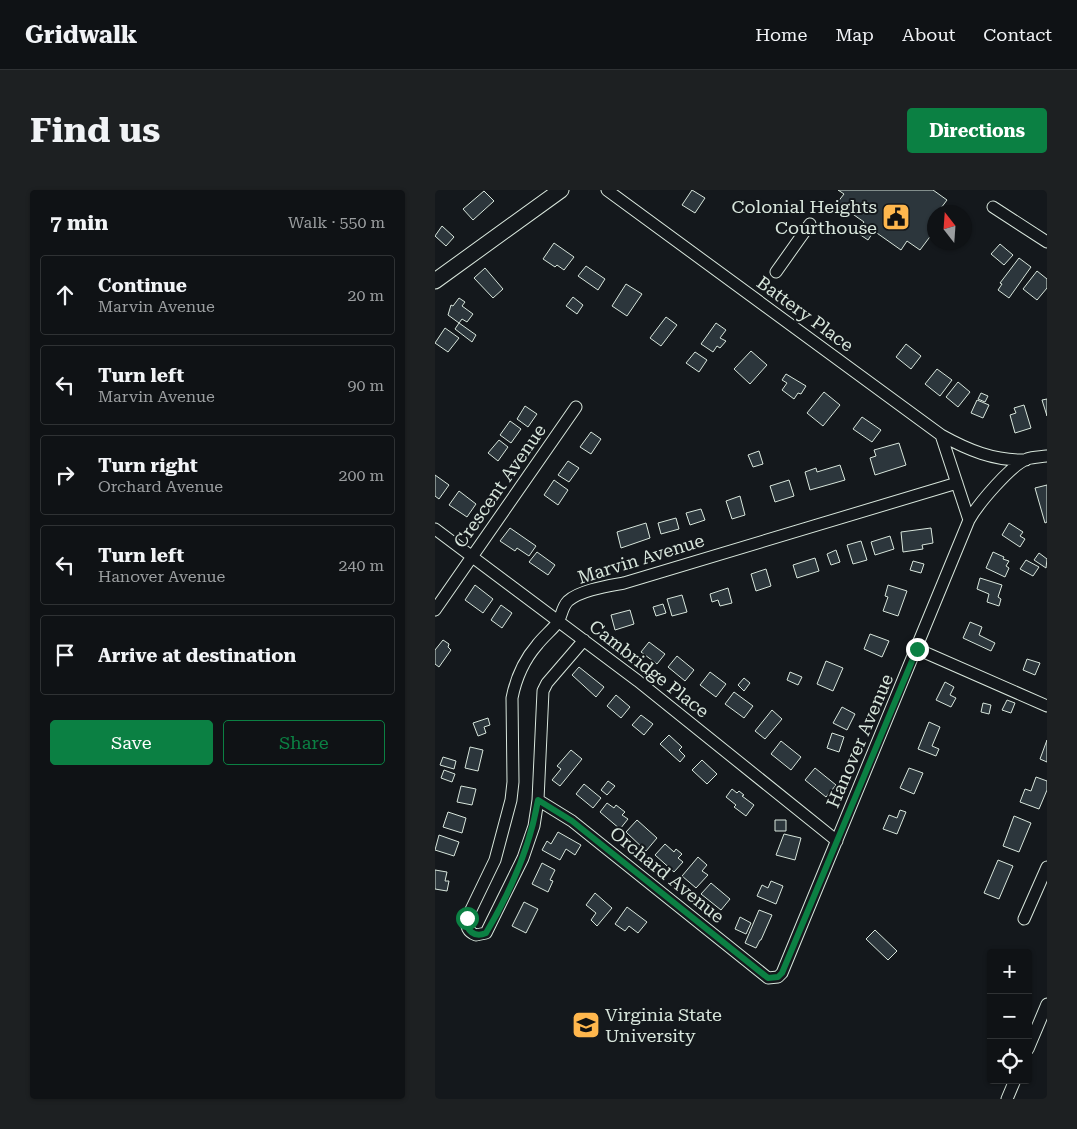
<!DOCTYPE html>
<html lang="en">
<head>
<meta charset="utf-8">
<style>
  body { margin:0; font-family:"Roboto Serif",serif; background:#1d2022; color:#f1f3f6 }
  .controls { position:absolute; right:15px; bottom:15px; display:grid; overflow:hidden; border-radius:5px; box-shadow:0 1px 4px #0004 }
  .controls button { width:45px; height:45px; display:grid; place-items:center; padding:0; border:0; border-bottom:1px solid #2f3234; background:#0f1215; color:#f1f3f6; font:25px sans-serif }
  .compass { position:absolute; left:492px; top:15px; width:45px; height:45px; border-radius:50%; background:#0f1215; box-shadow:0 1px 4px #0004; rotate:343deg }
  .stop { position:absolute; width:15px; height:15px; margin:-11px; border:4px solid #0b8043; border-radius:50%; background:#fff }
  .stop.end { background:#0b8043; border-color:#fff; box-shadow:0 1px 5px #0008 }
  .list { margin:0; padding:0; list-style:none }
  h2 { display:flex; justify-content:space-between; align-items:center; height:65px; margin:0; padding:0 20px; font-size:21px }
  h2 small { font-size:16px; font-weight:400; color:#9b9ea0 }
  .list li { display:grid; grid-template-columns:32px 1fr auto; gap:15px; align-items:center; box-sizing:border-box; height:80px; margin:0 10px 10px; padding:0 10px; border:1px solid #2f3234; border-radius:5px }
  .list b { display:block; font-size:19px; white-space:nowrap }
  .list p { margin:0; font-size:16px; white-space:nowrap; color:#9b9ea0 }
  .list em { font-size:16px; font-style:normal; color:#9b9ea0 }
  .actions { display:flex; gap:10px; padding:15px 20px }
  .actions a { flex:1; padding:11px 0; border:1px solid #0b8043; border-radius:5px; text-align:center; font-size:18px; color:#0b8043 }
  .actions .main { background:#0b8043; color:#fff }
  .icon { flex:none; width:28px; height:28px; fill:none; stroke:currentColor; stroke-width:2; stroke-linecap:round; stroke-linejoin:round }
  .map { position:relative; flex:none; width:612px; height:909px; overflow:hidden; border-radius:5px }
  header { display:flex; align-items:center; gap:30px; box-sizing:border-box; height:70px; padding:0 25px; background:#0f1215; border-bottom:1px solid #2f3234 }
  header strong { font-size:24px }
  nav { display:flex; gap:28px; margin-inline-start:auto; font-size:18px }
  .intro { display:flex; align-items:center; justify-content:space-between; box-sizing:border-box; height:120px; padding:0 30px }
  h1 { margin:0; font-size:35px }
  .button { padding:12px 22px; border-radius:5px; background:#0b8043; color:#fff; font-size:18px; font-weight:700 }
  main { display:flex; gap:30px; padding:0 30px }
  aside { flex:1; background:#0f1215; border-radius:5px; box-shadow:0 1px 4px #0004 }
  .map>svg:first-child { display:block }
</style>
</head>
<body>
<header>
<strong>Gridwalk</strong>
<nav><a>Home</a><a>Map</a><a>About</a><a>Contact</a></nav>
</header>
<div class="intro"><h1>Find us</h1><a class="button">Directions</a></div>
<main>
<aside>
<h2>7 min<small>Walk · 550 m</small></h2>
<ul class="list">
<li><svg class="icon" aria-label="ahead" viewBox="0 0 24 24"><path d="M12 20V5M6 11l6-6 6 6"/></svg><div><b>Continue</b><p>Marvin Avenue</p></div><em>20 m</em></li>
<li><svg class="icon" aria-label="left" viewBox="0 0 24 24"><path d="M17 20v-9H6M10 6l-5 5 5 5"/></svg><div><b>Turn left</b><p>Marvin Avenue</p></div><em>90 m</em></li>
<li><svg class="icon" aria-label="right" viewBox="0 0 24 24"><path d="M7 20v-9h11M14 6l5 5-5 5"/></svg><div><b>Turn right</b><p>Orchard Avenue</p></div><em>200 m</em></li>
<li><svg class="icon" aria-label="left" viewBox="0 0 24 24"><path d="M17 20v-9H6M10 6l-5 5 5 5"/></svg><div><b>Turn left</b><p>Hanover Avenue</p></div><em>240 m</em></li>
<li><svg class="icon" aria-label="arrive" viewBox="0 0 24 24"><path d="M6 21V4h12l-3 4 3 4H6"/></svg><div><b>Arrive at destination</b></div></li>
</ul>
<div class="actions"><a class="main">Save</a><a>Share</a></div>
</aside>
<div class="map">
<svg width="612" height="909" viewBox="0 0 612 909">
  <rect width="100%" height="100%" fill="#14181c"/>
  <path fill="#2c363c" stroke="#d8e6dc" d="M257,0L270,8L260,23L247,15Z
    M403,0H498L512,10L503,22H500V40L485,60L472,51L466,60L439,41L433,50L421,42L429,32L402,13L409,4Z
    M49,1L59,11L38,30L28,19Z
    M7,36L19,47L11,56L0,46Z
    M119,53L139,67L129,80L122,75L120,77L108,69Z
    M565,54L578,65L569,75L556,64Z
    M584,68L596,77L574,108L563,100L567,94L565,93Z
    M151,76L170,89L163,100L143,86Z
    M50,78L68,99L58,108L39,88Z
    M602,81L612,89V98L602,110L588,99Z
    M191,94L207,104L192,126L177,116Z
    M138,107L148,115L142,124L131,116Z
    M24,108L30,112L27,116L38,124L32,132L27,129L24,133L13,125L16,115L18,116Z
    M231,127L242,135L226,156L215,148Z
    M24,133L41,145L37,152L20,139Z
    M281,133L291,140L285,148L291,151L285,158L282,156L278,162L266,154Z
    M10,138L24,148L13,162L0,153Z
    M471,154L486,166L476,179L461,167Z
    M316,161L332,175L315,194L299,179Z
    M260,162L272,170L264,182L251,173Z
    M502,179L517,190L505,206L490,194Z
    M351,184L371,196L366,204L363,203L359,209L347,200L352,193L347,190Z
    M523,192L535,202L523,217L511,207Z
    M389,202L405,215L388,236L372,223Z
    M546,203L553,206L550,212L543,209Z
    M612,209V226L607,210Z
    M542,210L554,215L548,228L536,223Z
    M589,215L596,238L580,243L575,225L581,223L579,218Z
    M90,216L102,224L93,237L82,229Z
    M427,227L446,240L437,252L418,239Z
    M75,231L86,239L76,253L65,245Z
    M156,242L166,249L156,264L145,257Z
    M64,250L73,257L63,271L53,263Z
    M464,253L471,275L440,285L435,268L441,266L439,260Z
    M324,261L328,274L318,277L313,265Z
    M133,271L144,278L134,292L123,285Z
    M405,275L410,290L375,300L370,282L381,278L382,282Z
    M0,285L14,295L4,309L0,306Z
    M119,290L133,300L123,315L109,305Z
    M354,290L359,306L340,312L335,296Z
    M612,295V332L610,333L600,298Z
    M24,301L41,314L32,327L14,315Z
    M305,306L310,325L297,329L291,311Z
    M266,319L270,330L255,335L251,323Z
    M241,328L244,339L226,344L223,333Z
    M211,333L215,348L186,358L182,342Z
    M574,333L588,342L585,346L590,349L585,357L567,345Z
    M75,338L101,356L94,366L82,358L80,361L65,351Z
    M496,338L498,353L487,355L488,359L468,362L466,342Z
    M455,346L459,359L440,365L436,352Z
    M426,351L432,370L418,374L412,355Z
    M401,360L405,372L396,375L392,364Z
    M102,362L120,375L113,385L94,372Z
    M558,362L569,367L568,369L574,371L571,376L574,378L570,387L551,378Z
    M604,363L612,369L611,378L599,370Z
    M380,368L384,381L362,388L358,375Z
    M591,370L604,377L598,386L585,379Z
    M478,371L489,374L486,383L475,380Z
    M331,379L336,396L321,401L316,384Z
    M545,388L567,395L563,407L566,409L564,416L552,412L554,404L542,399Z
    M40,395L58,409L48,423L30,410Z
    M453,395L472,401L463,426L448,421L453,407L450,406Z
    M293,398L297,413L285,416L283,410L277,412L275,404Z
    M247,405L252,422L237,426L232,409Z
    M228,414L231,423L221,426L218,417Z
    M66,415L77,423L67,438L56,430Z
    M195,420L199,434L180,440L176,425Z
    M535,432L547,437L544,445L560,453L556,461L528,448Z
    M435,444L454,451L447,467L429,459Z
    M8,450L14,454L13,457L16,460L4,477L0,474V460Z
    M214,452L230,464L222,474L206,462Z
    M242,466L259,480L250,491L233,477Z
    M592,469L605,473L600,485L588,480Z
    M391,471L408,478L398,501L382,494Z
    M144,477L169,497L161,507L137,485Z
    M275,482L291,494L281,507L265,495Z
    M355,482L367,487L363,495L352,490Z
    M309,488L315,493L309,501L303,495Z
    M510,492L519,497L515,505L521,508L516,517L501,510Z
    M299,502L318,516L309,528L290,514Z
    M181,505L195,517L186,528L172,516Z
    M572,510L580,513L576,523L567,520Z
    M548,513L556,515L554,524L546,522Z
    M407,517L420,524L412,540L398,533Z
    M337,520L347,529L330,549L320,541Z
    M206,525L218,534L209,545L197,535Z
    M53,528L55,535L49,537L51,543L43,546L38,533Z
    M494,532L505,537L497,556L504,559L501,566L483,559Z
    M397,543L409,547L404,562L392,558Z
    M234,545L247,557L244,560L250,566L245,572L225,554Z
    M612,550V572L605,569Z
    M346,551L366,567L356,580L336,564Z
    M35,557L48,560L43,581L30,578Z
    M136,560L147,569L125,596L117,590L126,579L122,576Z
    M8,567L21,571L19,579L5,575Z
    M267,570L282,584L272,594L257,580Z
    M380,578L401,595L391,607L370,590Z
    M474,578L488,583L479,604L465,598Z
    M9,580L20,584L17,592L6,588Z
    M601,587L612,591V600L604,619L585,612L590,599L596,601Z
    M173,591L180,596L172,605L166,600Z
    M149,594L166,608L158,618L141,604Z
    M26,596L41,599L37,615L22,612Z
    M297,599L302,603L304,601L309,605L307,606L319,615L311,626L299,617L301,615L291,607Z
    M172,613L179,618L181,615L190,622L187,625L193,629L185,639L165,622Z
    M465,620L471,622L462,644L448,639L454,625L462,628Z
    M13,622L31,628L27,643L8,637Z
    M579,626L596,633L584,662L568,656Z
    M202,630L222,648L211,661L191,642Z
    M340,630H351V641H340Z
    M123,642L146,655L140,665L131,659L125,670L107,660L112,651L116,654Z
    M349,644L366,648L360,670L341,665Z
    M4,645L24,652L19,666L0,660Z
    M230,654L239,662L241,659L247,664L243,668L248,672L239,682L220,665Z
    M263,667L272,675L267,681L273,685L261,698L247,686Z
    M563,670L578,676L564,709L549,703Z
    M107,673L120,680L115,690L118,691L113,702L97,694Z
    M0,680L12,682L10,691H14L12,701L0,699Z
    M336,691L348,696L341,714L322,706L327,695L333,698Z
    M276,693L295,709L286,720L266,704Z
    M160,703L177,718L162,736L156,730L161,723L151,715Z
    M89,712L103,719L91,743L77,736Z
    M192,717L212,732L203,743L194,736L190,741L180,734Z
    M324,720L337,725L326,750H325L321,758L310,753Z
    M305,727L316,733L311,744L300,739Z
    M440,740L462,761L453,770L431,749Z"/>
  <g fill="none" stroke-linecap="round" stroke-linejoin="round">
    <defs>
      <path id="minor" d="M558,17L612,52
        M341,82L375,34
        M506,245C533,260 559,271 591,270
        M534,330C543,314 576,275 592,269C598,267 606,267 612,266
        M0,339L203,491L402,651
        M0,420L141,217
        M149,450L112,493L108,501L103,610L99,636L88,668L51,743L41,745C33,742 30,736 32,728L60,670L76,610L78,592L77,508C81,488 89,470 102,455C108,447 117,440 123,432C127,425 127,417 133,411C145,400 173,396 189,393L522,293
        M482,459L612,516
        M103,610L137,631L333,788L343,787L347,783L534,330L506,245L172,0
        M589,729L612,677
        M593,859L612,814
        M572,909L580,890"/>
      <path id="major" d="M0,91L126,0"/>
    </defs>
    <use href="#minor" stroke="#d8e6dc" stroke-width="13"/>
    <use href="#major" stroke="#d8e6dc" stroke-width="17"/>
    <use href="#minor" stroke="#14181c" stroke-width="11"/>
    <use href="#major" stroke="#14181c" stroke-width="15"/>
  </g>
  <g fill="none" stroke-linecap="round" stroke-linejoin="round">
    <path stroke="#0b8043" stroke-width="6" d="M32,728C30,741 40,748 51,743C76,701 95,657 103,610L137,631L333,788L343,787L347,783L482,459"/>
  </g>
  <defs>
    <symbol id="civic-square" viewBox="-11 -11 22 22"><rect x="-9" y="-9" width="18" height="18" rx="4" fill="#ffb74d" stroke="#14181c"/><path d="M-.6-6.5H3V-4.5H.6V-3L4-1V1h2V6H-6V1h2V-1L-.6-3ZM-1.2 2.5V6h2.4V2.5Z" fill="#111"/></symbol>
    <symbol id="university-square" viewBox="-11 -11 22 22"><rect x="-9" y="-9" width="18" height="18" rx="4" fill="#ffb74d" stroke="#14181c"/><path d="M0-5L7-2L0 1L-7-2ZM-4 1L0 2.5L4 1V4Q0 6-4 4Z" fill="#111"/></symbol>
  </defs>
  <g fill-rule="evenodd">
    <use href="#civic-square" x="445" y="11" width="32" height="32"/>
    <use href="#university-square" x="135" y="819" width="32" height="32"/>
  </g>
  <g text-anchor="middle" stroke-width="4" stroke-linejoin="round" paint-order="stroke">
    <g font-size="18" fill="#d8e6dc" stroke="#14181c" text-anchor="end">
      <text x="442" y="23">Colonial Heights<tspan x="442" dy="21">Courthouse</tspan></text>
      <text x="170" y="831" text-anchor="start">Virginia State<tspan x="170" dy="21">University</tspan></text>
    </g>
    <g font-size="18" fill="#d8e6dc" stroke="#14181c">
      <text transform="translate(370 124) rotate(36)" y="6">Battery Place</text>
      <text transform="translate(65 296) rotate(-55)" y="6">Crescent Avenue</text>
      <text transform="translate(206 369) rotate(-17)" y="6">Marvin Avenue</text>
      <text transform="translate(214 479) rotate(38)" y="6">Cambridge Place</text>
      <text transform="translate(425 551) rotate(-67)" y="6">Hanover Avenue</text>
      <text transform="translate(232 685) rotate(39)" y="6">Orchard Avenue</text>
    </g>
  </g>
</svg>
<div class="controls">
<button>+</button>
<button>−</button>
<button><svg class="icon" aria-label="locate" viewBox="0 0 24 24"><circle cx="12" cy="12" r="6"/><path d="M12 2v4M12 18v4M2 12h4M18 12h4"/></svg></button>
</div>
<svg class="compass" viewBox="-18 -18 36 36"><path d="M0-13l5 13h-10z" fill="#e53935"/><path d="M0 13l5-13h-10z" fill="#9b9ea0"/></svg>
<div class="stop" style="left:32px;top:728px"></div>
<div class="stop end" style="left:482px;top:459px"></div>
</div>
</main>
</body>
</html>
